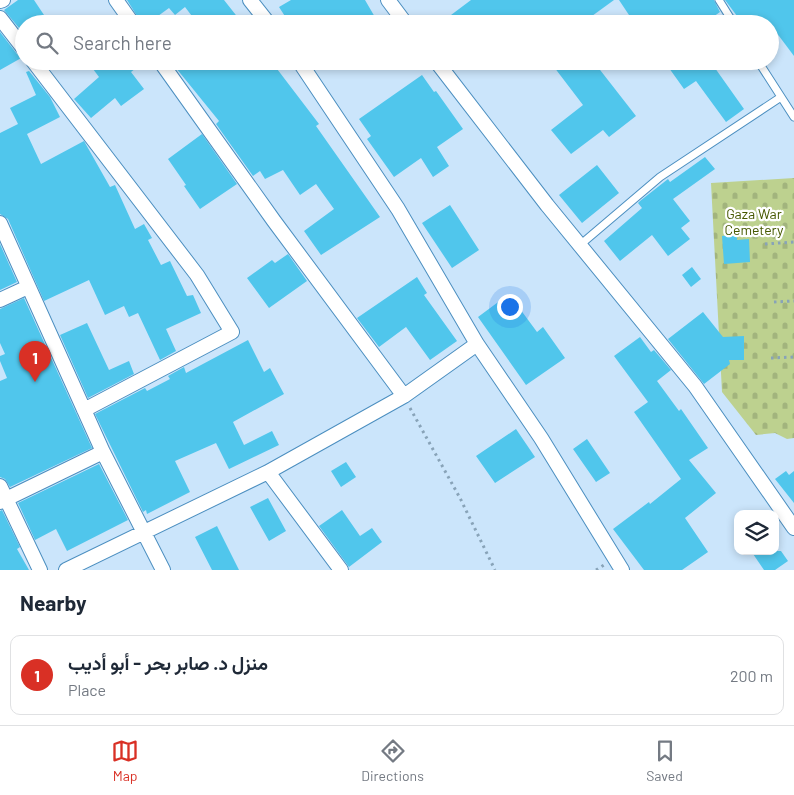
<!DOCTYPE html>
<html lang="en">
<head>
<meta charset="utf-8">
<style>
  body { margin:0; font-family:Barlow,Vazirmatn,sans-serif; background:#f6f6f7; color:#1f2937 }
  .controls { position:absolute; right:15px; bottom:15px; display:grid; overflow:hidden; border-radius:10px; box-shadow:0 2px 8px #0003 }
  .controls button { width:45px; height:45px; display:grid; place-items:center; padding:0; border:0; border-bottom:1px solid #e0e1e3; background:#fff; color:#1f2937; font:25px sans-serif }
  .you { position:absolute; left:509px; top:306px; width:18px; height:18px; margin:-12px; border:4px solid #fff; border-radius:50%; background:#1a73e8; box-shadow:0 0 0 8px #1a73e833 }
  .badge { display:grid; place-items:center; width:32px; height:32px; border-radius:50%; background:#d93025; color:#fff; font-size:16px; font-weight:700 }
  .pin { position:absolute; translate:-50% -41px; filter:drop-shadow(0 1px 2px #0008) }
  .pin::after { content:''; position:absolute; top:26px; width:18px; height:15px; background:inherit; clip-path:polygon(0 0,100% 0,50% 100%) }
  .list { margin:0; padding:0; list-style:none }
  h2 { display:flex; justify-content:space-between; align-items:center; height:65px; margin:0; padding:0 20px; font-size:21px }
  h2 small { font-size:16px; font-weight:400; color:#747a83 }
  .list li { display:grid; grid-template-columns:32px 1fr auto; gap:15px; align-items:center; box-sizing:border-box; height:80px; margin:0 10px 10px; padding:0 10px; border:1px solid #e0e1e3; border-radius:10px }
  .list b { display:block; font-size:19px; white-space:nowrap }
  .list p { margin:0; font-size:16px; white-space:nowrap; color:#747a83 }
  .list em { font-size:16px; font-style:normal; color:#747a83 }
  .icon { flex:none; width:28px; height:28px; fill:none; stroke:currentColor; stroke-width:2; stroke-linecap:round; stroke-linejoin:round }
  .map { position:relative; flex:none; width:794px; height:570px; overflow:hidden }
  .search { position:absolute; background:#fff; box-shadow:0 2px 8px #0003; left:15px; right:15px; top:15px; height:55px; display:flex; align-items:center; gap:12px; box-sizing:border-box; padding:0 18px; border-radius:28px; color:#747a83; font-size:19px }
  .sheet { height:155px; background:#fff }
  nav { display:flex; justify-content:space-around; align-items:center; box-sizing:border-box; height:70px; border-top:1px solid #e0e1e3; background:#fff; font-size:14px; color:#747a83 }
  nav a { display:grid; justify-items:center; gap:2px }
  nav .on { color:#d93025 }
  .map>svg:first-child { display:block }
</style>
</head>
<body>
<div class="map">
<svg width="794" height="570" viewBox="0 0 794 570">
  <defs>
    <pattern id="cemetery-stones" width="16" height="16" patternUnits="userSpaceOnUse" patternTransform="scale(1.25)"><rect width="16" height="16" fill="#bdd18f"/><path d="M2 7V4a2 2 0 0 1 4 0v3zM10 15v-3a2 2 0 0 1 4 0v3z" fill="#a2b47d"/></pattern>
  </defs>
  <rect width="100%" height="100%" fill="#cbe5fb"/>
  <path fill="url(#cemetery-stones)" d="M794,178V438L787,439L775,433L756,435L722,392L711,183Z"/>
  <path fill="#50c6ec" d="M18,0H34L50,24H24V34L4,10Z
    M127,0H224L243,24H198L185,7L175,15L169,8L147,24H142Z
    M291,0H365L379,24H290L279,7Z
    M471,0H614L581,24H439Z
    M619,0H714L720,12L703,24H635Z
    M725,0H794V56L770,24H743Z
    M0,32L17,54L23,57L0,70Z
    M87,61H145L131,72L144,89L121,106L115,98L91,118L74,99L99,77Z
    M184,61H271L319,124L316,126L380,217L321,255L304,231L334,209L316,184L300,195L283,170L265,179L260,171L253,176L216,124L219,121L176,68Z
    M561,61H591L595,67L597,66L636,116L609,137L603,130L571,154L551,130L583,105L554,67Z
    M664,61H710L744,109L726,122L696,81L684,89Z
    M29,71L50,97L60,117L27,134L41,164L84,141L110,187L115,185L135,229L144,224L152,238L148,240L161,265L170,261L187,296L193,295L201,313L166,329L176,351L160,360L138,313L129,317L124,306L105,315L89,280L44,301L8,219L0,214V133L18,124L10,108L36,95L26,72Z
    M422,75L434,92L436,91L463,129L437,147L449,166L433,177L421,158L394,177L367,139L371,136L359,119Z
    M202,134L237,184L200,209L184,186L186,185L168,159Z
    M705,157L715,169L673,199L690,221L681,228L690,239L668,256L652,235L620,261L604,241L642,208L638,203L640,201L668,179L670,182Z
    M597,165L619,193L582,223L559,195Z
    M450,205L479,250L452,268L422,223Z
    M737,234V240L749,239L750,262L724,264L722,236Z
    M0,244L17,282L0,290Z
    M288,254L307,281L269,308L247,278L272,260L275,263Z
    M692,267L701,279L691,287L682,275Z
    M417,277L427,293L424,295L457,341L430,360L406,327L379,347L357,318Z
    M509,294L537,332L543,327L565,358L526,385L478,317Z
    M24,298L92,448L10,487L5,479L0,477V381L7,378L0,361V356L5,354L0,343V309Z
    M703,312L723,337L744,336V360H729L730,364L704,384L668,339Z
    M87,323L109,370L129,361L134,374L88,398L60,335Z
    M640,337L651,352L654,350L671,370L657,381L679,411L681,409L708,448L689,460L716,493L685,518L708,552L682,570H644L613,529L649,502L650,504L681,479L634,412L648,402L614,356Z
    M248,340L264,372L270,368L284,394L233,422L244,445L272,431L279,445L229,469L216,443L175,461L190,492L147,514L146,510L143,512L95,414L145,388L147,391L170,379L168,376L184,367L186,373Z
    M516,429L535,457L495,483L476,456Z
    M587,439L610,473L596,482L573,449Z
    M346,462L356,477L341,487L331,471Z
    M99,464L128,520L67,551L56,529L35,540L18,503Z
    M786,471L789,475L794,471V503L775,479Z
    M268,498L286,531L269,541L250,507Z
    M2,510L20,547L17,549L29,570H0V511Z
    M342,510L360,536L372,528L382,542L349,567L319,526Z
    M217,526L239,570H212L195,537Z
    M751,551H781L788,561L775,570H764Z"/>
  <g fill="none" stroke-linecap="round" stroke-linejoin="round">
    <defs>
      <path id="lane" d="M719,0L734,24
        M758,61L794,117
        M580,245L660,177L781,97"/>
      <path id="street" d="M116,0L133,24
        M250,0L269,24
        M388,0L406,24
        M0,1L3,0
        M0,18L24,49
        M33,61L197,275L232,332L84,410
        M160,61L274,221L404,396
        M299,61L398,209L477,344L541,438L622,570
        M436,61L547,205L695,386L794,528
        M0,223L103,452L163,570
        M0,300L28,287
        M268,472L404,396L477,344
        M0,486L40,570
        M0,502L103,452
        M66,570L268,472L341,570"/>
    </defs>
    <use href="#lane" stroke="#4c8fc0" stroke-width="9"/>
    <use href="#street" stroke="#4c8fc0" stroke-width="16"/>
    <path stroke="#88a3b8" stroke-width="3" stroke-dasharray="2.5 4" stroke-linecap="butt" d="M765,244L794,242
      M774,302L794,301
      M771,358L794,357
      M410,408L460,498L495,570
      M596,570L604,565"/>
    <use href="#lane" stroke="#fff" stroke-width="7"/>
    <use href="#street" stroke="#fff" stroke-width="14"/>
  </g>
  <g text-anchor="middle" stroke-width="4.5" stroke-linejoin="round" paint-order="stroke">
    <g font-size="14" fill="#465800" stroke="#fff">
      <text x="754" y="219">Gaza War<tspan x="754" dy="16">Cemetery</tspan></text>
    </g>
  </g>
</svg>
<div class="controls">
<button><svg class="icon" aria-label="layers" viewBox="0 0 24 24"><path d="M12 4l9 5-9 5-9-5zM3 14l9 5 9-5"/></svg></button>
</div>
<div class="you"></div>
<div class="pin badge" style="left:35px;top:382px">1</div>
<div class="search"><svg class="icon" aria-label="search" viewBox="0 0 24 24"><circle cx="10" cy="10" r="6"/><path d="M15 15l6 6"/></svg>Search here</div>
</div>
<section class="sheet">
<h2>Nearby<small></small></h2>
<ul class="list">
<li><span class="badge">1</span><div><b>منزل د. صابر بحر - أبو أديب</b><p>Place</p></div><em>200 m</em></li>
</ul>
</section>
<nav>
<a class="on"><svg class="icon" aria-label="map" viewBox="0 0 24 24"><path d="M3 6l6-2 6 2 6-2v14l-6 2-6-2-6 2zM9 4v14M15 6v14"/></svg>Map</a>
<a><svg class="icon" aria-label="directions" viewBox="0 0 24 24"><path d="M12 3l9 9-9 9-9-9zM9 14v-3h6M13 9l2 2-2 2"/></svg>Directions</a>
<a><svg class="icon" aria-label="saved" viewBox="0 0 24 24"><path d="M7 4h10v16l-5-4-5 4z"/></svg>Saved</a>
</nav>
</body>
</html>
